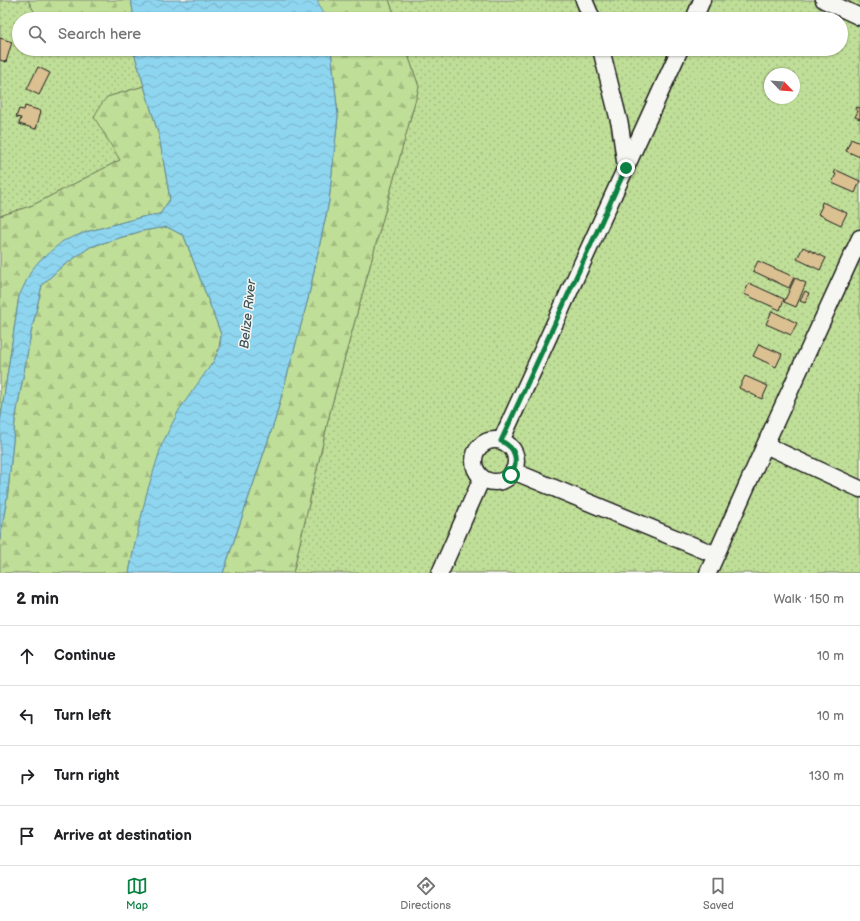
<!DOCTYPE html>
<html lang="en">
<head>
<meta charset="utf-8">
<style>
  body { margin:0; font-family:"Balsamiq Sans",sans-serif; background:#f2f2f2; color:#202124 }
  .compass { position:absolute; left:764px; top:68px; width:36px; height:36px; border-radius:50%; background:#fff; box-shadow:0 1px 3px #0004; rotate:115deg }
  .stop { position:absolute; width:12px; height:12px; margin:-9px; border:3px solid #0b8043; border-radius:50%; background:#fff }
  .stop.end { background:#0b8043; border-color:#fff; box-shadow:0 1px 4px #0008 }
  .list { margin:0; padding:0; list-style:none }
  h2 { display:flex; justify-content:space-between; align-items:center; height:52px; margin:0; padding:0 16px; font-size:17px }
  h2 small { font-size:13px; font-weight:400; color:#757577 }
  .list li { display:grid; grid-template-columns:26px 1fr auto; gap:12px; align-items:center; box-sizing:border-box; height:60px; padding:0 16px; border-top:1px solid #e0e0e0 }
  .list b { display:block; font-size:15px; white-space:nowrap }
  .list em { font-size:13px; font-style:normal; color:#757577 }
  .icon { flex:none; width:22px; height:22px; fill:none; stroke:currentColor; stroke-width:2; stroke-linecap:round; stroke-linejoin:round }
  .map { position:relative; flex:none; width:860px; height:573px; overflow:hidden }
  .search { position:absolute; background:#fff; box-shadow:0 1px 3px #0004; left:12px; right:12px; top:12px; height:44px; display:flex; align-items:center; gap:10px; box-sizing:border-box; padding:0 14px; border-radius:22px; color:#757577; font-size:15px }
  .sheet { height:292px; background:#fff }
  nav { display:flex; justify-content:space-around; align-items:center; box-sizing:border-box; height:56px; border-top:1px solid #e0e0e0; background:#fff; font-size:11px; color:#757577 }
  nav a { display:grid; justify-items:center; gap:2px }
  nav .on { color:#0b8043 }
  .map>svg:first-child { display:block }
</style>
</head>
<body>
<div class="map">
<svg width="860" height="573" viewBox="0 0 860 573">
  <defs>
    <pattern id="grass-dots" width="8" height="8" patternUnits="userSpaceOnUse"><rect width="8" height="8" fill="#bfde97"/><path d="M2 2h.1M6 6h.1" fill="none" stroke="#a4be82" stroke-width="1.8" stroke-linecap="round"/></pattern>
    <pattern id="forest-firs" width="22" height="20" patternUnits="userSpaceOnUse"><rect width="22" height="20" fill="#bfde97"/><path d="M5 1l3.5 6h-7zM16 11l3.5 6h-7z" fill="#a4be82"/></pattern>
    <pattern id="water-waves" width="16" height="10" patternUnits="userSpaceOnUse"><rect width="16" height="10" fill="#8ed5ef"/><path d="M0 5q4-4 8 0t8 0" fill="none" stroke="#7ab6cc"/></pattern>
  </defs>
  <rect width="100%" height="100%" fill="#f6f6f2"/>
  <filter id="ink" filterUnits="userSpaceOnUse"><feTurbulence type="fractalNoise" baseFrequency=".025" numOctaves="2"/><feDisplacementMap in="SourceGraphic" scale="8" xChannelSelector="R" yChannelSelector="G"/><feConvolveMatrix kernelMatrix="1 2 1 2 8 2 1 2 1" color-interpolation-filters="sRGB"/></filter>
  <g filter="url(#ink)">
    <path fill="url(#grass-dots)" stroke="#6e7d5a" fill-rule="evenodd" d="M0,0H28L38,19H19V49H133L144,86L107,97L120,160L33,205L0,216Z
      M389,0H860V573H293L331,408L419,87L406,49H841V19H396ZM770,74H794V98H770Z"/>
    <path fill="url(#forest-firs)" stroke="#6e7d5a" d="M28,0H130L132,5L134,19H38Z
      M317,0H389L396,19H325Z
      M331,49H406L419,87L331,408L293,573H223L275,420L308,299L329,201L338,116Z
      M144,86L159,136L170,199L160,214L142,217L86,232L19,296L0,423V216L33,205L120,160L94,117L100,106L107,97Z
      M167,227L184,236L221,334C219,354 215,361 203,377L135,543L129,573H0V539L8,491L15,421L31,333L42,285L59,269L90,247L142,231Z"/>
    <path fill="url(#water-waves)" stroke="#608b9b" d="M130,0H317L325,19H134L132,5Z
      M133,49H331L338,116L329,201L308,299L275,420L223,573H129L135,543L147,492L162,444L179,410L213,362L220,348L221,334L184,236L167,227L142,231L90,247L59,269L42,285L31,333L15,421L8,491L0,539V423L19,296L31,271L39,261L63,241L86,232L142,217L160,214L170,199L159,136Z"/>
    <path fill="#dbc191" stroke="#1c1c1c" d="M0,38L12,42L6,62L0,60Z
      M38,67L50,73L39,95L27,89Z
      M25,106L41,111L36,129L19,124L21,118L16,117L19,109L24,110Z
      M856,107L859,108L860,107V119L855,117L858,111L855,109Z
      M851,139L860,143V157L846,151Z
      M836,170L860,181L855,193L832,183L836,174L834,173Z
      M822,202L847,213L841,225L818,214L822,206H821Z
      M803,247L826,258L820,270L797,259Z
      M758,261L794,277L789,288L753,271Z
      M795,278L806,283L796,307L784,302Z
      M749,283L784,299L780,310L744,294Z
      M805,291L809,293L805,303L800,301Z
      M772,311L797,323L791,335L766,324Z
      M759,344L782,354L776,367L753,356Z
      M745,376L768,386L762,399L739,388Z"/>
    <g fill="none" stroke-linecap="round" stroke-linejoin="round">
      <defs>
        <path id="street" d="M584,0L592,19
          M824,0L860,17
          M694,19L702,0
          M601,49L620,125L626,168
          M474 461a21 21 0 1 1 42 0a21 21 0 1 1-42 0Z
          M501,441L680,49
          M765,445L860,489
          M513,471L716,555
          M440,573L482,478
          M708,573L765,445L860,238"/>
      </defs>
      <use href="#street" stroke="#1c1c1c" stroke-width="19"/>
      <use href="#street" stroke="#f6f6f2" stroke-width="16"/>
    </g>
  </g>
  <g fill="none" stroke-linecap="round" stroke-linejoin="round" filter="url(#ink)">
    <path stroke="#0b8043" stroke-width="5" d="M511,475C519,460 516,448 501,441L626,168"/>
  </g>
  <g text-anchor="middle" stroke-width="3" stroke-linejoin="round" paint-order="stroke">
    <g font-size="13" font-style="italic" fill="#3e545b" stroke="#f6f6f2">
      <text transform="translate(247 314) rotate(-84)" y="5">Belize River</text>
    </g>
  </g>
</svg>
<svg class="compass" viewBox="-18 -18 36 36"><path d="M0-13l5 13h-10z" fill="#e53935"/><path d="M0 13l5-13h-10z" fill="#757577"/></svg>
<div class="stop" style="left:511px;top:475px"></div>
<div class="stop end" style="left:626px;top:168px"></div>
<div class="search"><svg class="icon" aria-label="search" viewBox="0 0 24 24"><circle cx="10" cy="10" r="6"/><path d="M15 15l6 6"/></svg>Search here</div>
</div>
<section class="sheet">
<h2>2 min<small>Walk · 150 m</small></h2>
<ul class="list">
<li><svg class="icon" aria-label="ahead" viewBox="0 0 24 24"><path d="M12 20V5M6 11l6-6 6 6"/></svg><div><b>Continue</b></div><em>10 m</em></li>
<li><svg class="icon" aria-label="left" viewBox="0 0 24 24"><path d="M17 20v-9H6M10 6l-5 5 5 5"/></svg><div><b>Turn left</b></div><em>10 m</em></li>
<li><svg class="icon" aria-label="right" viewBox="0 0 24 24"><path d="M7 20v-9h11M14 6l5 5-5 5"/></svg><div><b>Turn right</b></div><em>130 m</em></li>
<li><svg class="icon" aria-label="arrive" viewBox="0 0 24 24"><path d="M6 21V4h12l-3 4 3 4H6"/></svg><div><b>Arrive at destination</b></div></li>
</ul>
</section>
<nav>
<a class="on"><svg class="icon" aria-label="map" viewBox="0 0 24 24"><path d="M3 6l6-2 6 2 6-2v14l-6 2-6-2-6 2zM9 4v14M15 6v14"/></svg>Map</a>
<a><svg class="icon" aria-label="directions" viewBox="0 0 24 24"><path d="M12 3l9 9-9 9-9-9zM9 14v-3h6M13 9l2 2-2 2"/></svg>Directions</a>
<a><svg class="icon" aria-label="saved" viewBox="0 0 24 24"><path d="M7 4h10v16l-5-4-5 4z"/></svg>Saved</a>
</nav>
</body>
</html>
